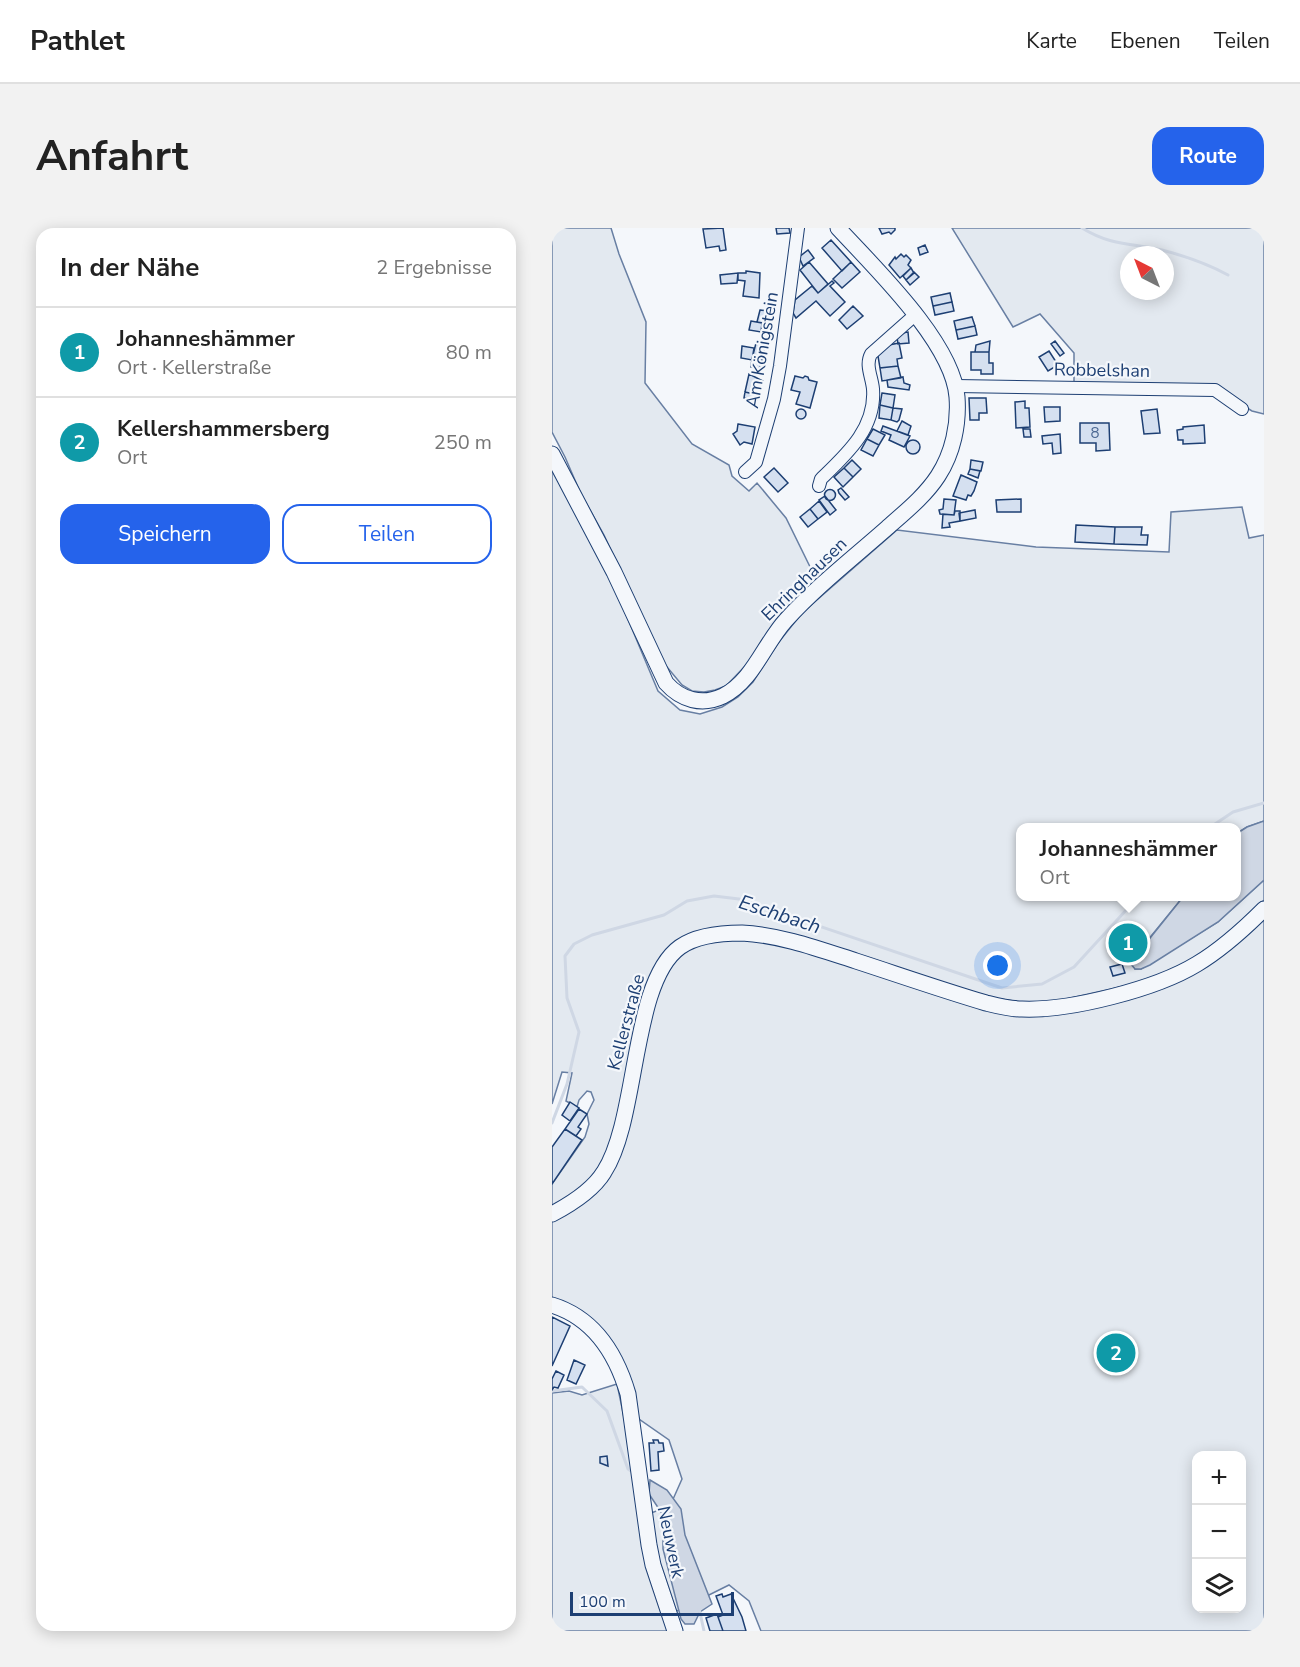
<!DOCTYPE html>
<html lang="de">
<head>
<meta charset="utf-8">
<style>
  body { margin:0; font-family:"Nunito Sans",sans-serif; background:#f2f2f2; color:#222 }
  .controls { position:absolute; right:18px; bottom:18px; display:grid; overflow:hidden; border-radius:12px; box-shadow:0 3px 15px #0003 }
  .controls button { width:54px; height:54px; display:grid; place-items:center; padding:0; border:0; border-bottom:2px solid #e0e0e0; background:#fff; color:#222; font:30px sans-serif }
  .compass { position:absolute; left:568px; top:18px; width:54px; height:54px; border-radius:50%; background:#fff; box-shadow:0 3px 15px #0003; rotate:318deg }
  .scale { position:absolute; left:18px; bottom:15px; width:164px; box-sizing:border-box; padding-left:6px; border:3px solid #1d3f73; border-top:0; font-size:16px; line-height:21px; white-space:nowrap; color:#1d3f73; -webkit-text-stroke:4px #f4f7fb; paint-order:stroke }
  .you { position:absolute; left:446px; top:738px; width:21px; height:21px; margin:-15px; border:4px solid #fff; border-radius:50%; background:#1a73e8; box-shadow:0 0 0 9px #1a73e833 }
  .badge { display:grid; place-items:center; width:39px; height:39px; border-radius:50%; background:#2563eb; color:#fff; font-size:20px; font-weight:700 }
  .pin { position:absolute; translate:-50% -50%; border:3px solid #fff; box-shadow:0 2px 6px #0006 }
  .popup { position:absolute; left:464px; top:595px; width:225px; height:78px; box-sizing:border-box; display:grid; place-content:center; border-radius:12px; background:#fff; filter:drop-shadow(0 2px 4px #0005); font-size:20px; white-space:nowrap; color:#767676 }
  .popup b { font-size:22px; color:#222 }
  .popup::after { content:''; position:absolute; left:50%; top:100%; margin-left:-12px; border:12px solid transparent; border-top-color:#fff }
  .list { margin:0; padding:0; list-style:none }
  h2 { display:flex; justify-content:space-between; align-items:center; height:78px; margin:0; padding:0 24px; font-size:26px }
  h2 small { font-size:20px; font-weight:400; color:#767676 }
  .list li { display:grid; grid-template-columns:39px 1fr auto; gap:18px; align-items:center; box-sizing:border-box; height:90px; padding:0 24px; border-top:2px solid #e0e0e0 }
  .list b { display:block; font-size:22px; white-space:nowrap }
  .list p { margin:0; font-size:20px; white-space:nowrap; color:#767676 }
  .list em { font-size:20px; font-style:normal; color:#767676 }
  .actions { display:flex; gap:12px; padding:18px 24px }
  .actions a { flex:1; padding:14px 0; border:2px solid #2563eb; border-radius:18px; text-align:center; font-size:21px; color:#2563eb }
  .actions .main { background:#2563eb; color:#fff }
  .icon { flex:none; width:33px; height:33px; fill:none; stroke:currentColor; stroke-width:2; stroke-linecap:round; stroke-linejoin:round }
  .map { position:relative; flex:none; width:712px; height:1403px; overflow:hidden; border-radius:18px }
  header { display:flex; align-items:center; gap:36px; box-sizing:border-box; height:84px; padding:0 30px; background:#fff; border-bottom:2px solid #e0e0e0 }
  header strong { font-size:28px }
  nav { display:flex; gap:33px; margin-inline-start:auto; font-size:21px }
  .intro { display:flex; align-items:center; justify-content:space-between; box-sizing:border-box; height:144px; padding:0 36px }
  h1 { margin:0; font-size:42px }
  .button { padding:15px 27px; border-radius:18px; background:#2563eb; color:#fff; font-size:21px; font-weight:700 }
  main { display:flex; gap:36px; padding:0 36px }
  aside { flex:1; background:#fff; border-radius:18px; box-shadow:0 3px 15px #0003 }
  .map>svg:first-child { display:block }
</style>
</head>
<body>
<header>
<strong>Pathlet</strong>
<nav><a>Karte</a><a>Ebenen</a><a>Teilen</a></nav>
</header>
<div class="intro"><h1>Anfahrt</h1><a class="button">Route</a></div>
<main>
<aside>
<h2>In der Nähe<small>2 Ergebnisse</small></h2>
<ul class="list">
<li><span class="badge" style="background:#0f9aa8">1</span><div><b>Johanneshämmer</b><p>Ort · Kellerstraße</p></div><em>80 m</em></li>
<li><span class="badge" style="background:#0f9aa8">2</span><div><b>Kellershammersberg</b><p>Ort</p></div><em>250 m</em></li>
</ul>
<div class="actions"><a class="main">Speichern</a><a>Teilen</a></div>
</aside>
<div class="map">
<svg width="712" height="1403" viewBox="0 0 712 1403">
  <rect width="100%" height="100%" fill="#f4f7fb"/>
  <path fill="#e3e9f0" stroke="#687fa3" stroke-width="1.5" fill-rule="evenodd" d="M0,0H59L67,26L94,94L93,155L140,216L177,237L180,248L197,263L205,255L234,290L265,353L228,387L195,436L174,458L163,462L152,464L140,463L130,457L110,433L52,307L29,266L13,229L0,204Z
    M400,0H712V186L700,183L663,160L522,155V125L488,86L461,99ZM577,27H613V63H577Z
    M0,239L60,353L106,463L128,482L148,486L170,479L186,469L201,454L226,415L250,385L345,302L484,319L617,324L619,284L690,279L697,310L712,307V593L695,599L684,606V600H468V668L631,669L582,729L583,741H589L666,694L712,652V672L683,701L654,723L626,741L577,757L496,775H477L441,770L224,704L121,717L70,873L55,928L37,954L0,981V956L33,909L37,896L35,886L42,872L39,864L35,863L27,872L25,879L14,873L20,845L10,844L0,876Z
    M712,688V1403H209L197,1373L177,1357L123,1384L103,1320L99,1285L118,1278L130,1251L117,1212L87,1191L61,1115L39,1090L0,1071V992L50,956L105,763L126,727L149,714L197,711L264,725L445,783L584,767ZM644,1228H690V1380H644Z
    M65,1156L117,1403H0V1165L17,1163L30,1167Z"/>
  <path fill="#cfd7e4" stroke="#687fa3" stroke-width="1.5" d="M712,593V652L666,694L598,737L589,741H583L578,735L631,669L684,668V606L695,599Z
    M98,1252L115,1262L129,1281L133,1307L160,1376L148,1384L142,1396H133L129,1391L111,1321V1287L97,1266Z"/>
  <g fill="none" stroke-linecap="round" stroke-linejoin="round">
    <path stroke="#cfd7e4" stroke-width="3" d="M530,0C559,18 579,15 610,22C633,28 656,36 676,47
      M657,600L681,584L712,575
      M0,895L15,856L27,804L15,770L13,728L22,716L40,707L112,687L135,673L162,668L187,671L450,760L490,756L522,739L587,668
      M0,1163L30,1159L55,1183L76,1241L82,1245
      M147,1380L152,1403"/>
  </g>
  <path fill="#d5e0f0" stroke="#1d3f73" stroke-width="1.5" d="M171,0L174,22L168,23L167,18L154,20L151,1Z
    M224,0H237L238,5L225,6Z
    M327,0H343V2L339,6L337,4L330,6Z
    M279,12L299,34L290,43L270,20Z
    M373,17L376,24L368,27L366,20Z
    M256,22L262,30L251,38L247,29Z
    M349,26L352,29L354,27L359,32L356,37L359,40L348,50L337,37L343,29L344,31Z
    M257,34L276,56L266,65L248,42Z
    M299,34L308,44L290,60L281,51Z
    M359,40L362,45L354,52L351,48Z
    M194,43L208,45L207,70L191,68L193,53L186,52V45H194Z
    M362,44L367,49L358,57L354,52Z
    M186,45L185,55L169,56L168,47Z
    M280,53L282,55L278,58L293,74L278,88L264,73L244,90L241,85L243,72L260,58L266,65Z
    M398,65L400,74L381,78L379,69Z
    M400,74L402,83L383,87L381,78Z
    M301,78L311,88L295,101L287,92Z
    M208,82L218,83L216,96L205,94Z
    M420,89L423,98L404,102L402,93Z
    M199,93L210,95L209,104L197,102Z
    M423,98L425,107L406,111L404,102Z
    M356,104L357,115L346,116L345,109L350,105Z
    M438,113L437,124H423L424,117Z
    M503,113L512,125L508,128L499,116Z
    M204,115L210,116L209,119H213L210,133L200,131Z
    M347,115L350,130L345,131L346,138L328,140L326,128L327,125L337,117Z
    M190,118L202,120L200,132L189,130Z
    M497,123L506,137L496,143L487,129Z
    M419,124H437V135H441V146H429V142H419Z
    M200,131L209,132L208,141L199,139Z
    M346,138L349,150L330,153L328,140Z
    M197,146L211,153L206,167L193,164Z
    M243,148L251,150L253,148L256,149L257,152L265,154L258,180L244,176L248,164L239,162Z
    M351,149L352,155L358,157L357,162L336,159L335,152Z
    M193,164L206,167L205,173L192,170Z
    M330,165L343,167L341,180L328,177Z
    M417,170H434L435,185H427V192H418Z
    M473,173V180H477L478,199L464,200L463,174Z
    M328,177L341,180L339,192L327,190Z
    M492,179H508V193L493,194Z
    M341,180L350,181L347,192L345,194L339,192Z
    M244 186a5 5 0 1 1 10 0a5 5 0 1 1-10 0Z
    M605,181L608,205L592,206L589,183Z
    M350,193L359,198L356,207L345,203Z
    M528,195H557L558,222L544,223V215H528Z
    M186,196L203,199L200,216L192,214L188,217L181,206L185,203Z
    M652,197L653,215L631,216V212H626L625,202L631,201V199Z
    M331,198L358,208L352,219L337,212L339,207L329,203Z
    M321,201L333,207L327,217L315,211Z
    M471,201H478L479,209H472Z
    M508,206L509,225L501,226L500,215L491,216L490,208Z
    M315,211L327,217L321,228L309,222Z
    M354 219a7 7 0 1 1 14 0a7 7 0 1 1-14 0Z
    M300,232L309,241L301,249L292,240Z
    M419,232L431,234L429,243L418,241Z
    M222,240L236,255L226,264L212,249Z
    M292,240L301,249L291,259L282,249Z
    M418,241L428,243L426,250L416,246Z
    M409,247L425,254L422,263L419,268L416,267L414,272L401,268Z
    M289,260L297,269L293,272L287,265L286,262Z
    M272.5 267a5.5 5.5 0 1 1 11 0a5.5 5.5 0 1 1-11 0Z
    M273,268L284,282L278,287L267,272Z
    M392,271L404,272L402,287L388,286L387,282L391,281Z
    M469,271V284H445L444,272Z
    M267,273L275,284L266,291L258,281Z
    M258,281L266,291L256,299L248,289Z
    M423,282L424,290L408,293L407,285Z
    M403,283H408V293L397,295L398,299L390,300L391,286L402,287Z
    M524,297L563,299L562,316L523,314Z
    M563,299H590L589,307H596L595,317L562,316Z
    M572,703L589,715L579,728L562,715Z
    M565,718L579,728L575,733L562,725Z
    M570,736L573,745L561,748L558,739Z
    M18,874L27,880L18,893L10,887Z
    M27,881L35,886L26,899L29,901L24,908L13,901Z
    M13,901L30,912L0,956V919Z
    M0,1089L18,1098L0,1138Z
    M22,1132L33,1137L24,1156L15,1152Z
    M4,1143L12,1147L6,1160L2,1159L0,1162V1151Z
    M101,1212H106L107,1215H111L112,1223L106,1224L107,1242L99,1243L97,1215H102Z
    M55,1228L56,1238L48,1235V1229Z
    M170,1366L171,1369L179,1366L190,1389L194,1403H171L166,1389L171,1387L164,1368Z
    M165,1386L171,1403H158L154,1390Z"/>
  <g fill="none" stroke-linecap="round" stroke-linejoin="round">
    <defs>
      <path id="minor" d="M404,158L663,162L690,181
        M193,244L204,234L222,171L228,138L246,0
        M267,258L269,251C295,226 324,200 321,161C320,149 313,137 319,126L363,87"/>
      <path id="major" d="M0,226L62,344L114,455C129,472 150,478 171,468C201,453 212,416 234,392C265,358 301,330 335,300C353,284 373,268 386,248C401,225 407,196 405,169C401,115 323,40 286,0
        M0,986C19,976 41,962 52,944C87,890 79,754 128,719C145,707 170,705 190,705C229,707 267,721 304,733C347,747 390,762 434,775C446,778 457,781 470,781C518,783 604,761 645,736C670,721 692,701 712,681
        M0,1077C42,1090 64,1125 76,1166L97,1317L101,1337L123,1403"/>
    </defs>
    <use href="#minor" stroke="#1d3f73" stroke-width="14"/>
    <use href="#major" stroke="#1d3f73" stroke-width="17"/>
    <use href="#minor" stroke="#f4f7fb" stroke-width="12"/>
    <use href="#major" stroke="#f4f7fb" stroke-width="15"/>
  </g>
  <g text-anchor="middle" stroke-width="4.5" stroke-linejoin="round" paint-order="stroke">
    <g font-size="15" fill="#4b6792">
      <text x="543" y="210">8</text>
    </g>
    <g font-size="18" fill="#1d3f73" stroke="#f4f7fb">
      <text transform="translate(210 122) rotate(-80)" y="6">Am Königstein</text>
      <text transform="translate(550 142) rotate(1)" y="6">Robbelshan</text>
      <text transform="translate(252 351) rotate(-44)" y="6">Ehringhausen</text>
      <text transform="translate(74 794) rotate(-75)" y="6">Kellerstraße</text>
      <text transform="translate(119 1314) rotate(78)" y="6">Neuwerk</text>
    </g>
    <g font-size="20" font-style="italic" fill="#1d3f73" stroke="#f4f7fb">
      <text transform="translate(228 686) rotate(18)" y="7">Eschbach</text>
    </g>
  </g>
</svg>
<div class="controls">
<button>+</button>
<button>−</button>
<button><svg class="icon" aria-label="layers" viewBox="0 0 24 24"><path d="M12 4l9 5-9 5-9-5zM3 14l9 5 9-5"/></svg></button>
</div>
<svg class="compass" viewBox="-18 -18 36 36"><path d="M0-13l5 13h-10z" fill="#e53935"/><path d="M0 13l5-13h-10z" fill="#767676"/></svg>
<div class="scale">100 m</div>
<div class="you"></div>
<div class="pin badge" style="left:576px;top:715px;background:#0f9aa8">1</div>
<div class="popup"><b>Johanneshämmer</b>Ort</div>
<div class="pin badge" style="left:564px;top:1125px;background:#0f9aa8">2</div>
</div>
</main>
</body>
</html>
